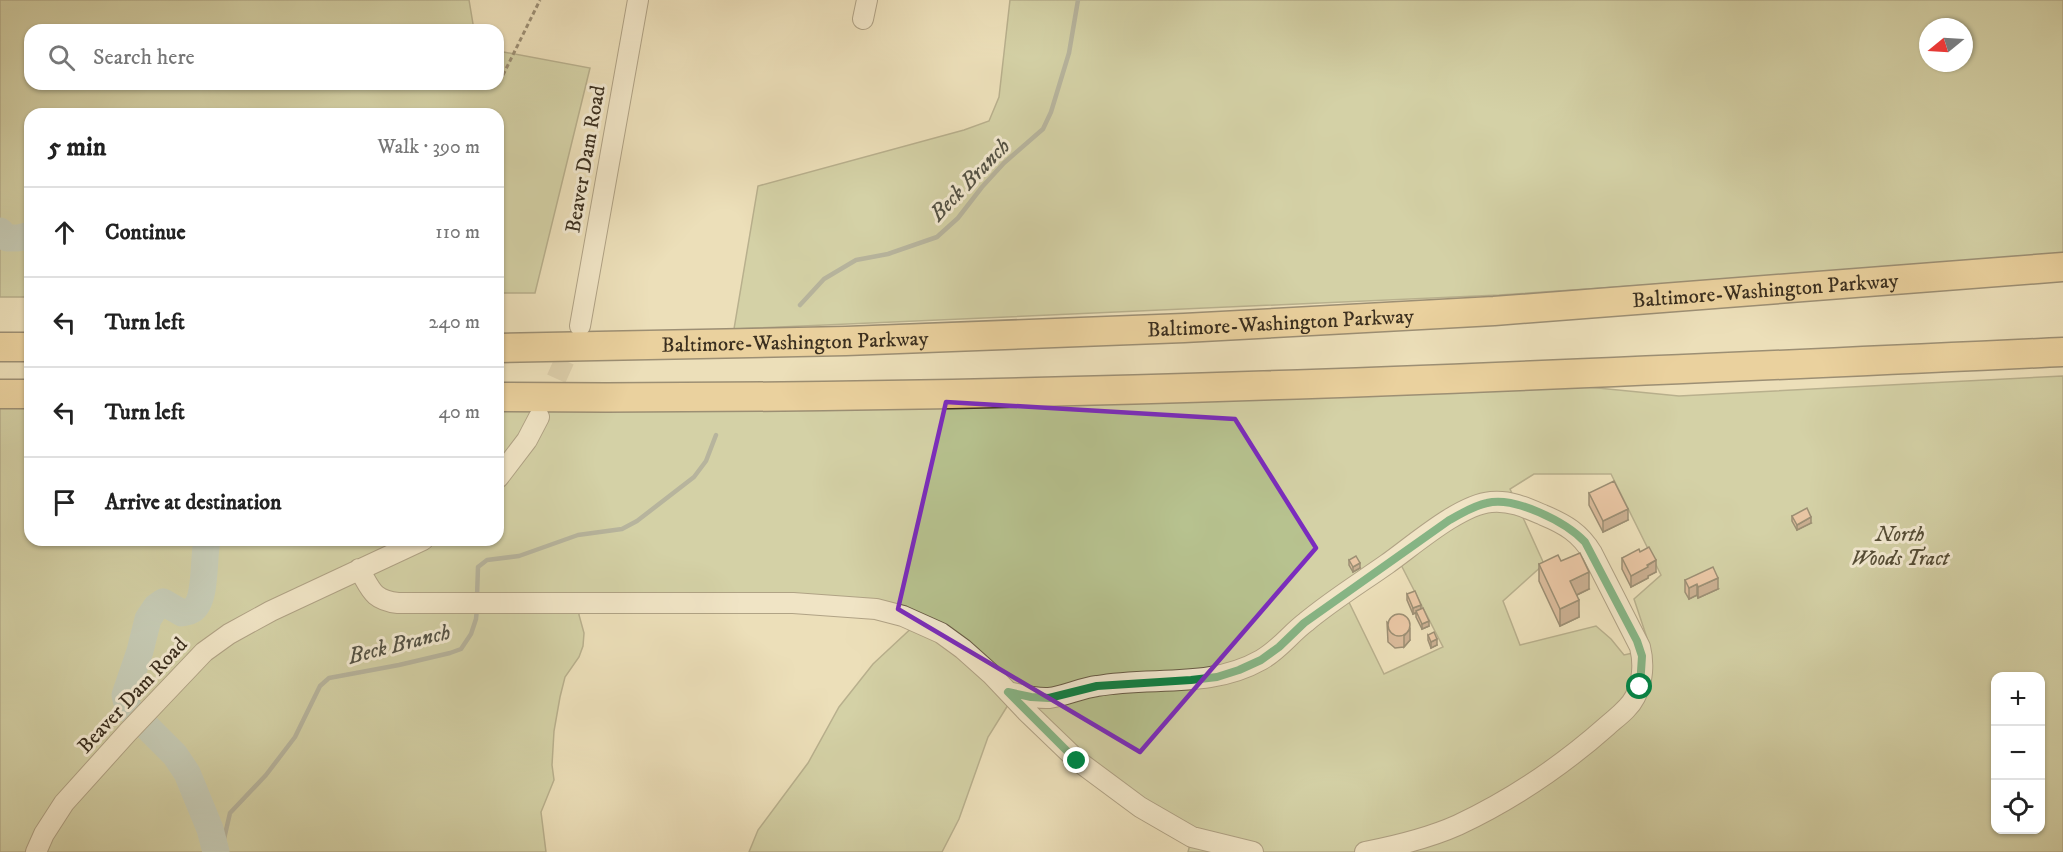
<!DOCTYPE html>
<html lang="en">
<head>
<meta charset="utf-8">
<style>
  body { margin:0; font-family:"IM FELL DW Pica",serif; background:#f6f6f6; color:#222 }
  .controls { position:absolute; right:18px; bottom:18px; display:grid; overflow:hidden; border-radius:12px; box-shadow:0 2px 4px #0004 }
  .controls button { width:54px; height:54px; display:grid; place-items:center; padding:0; border:0; border-bottom:2px solid #e0e0e0; background:#fff; color:#222; font:30px sans-serif }
  .compass { position:absolute; left:1919px; top:18px; width:54px; height:54px; border-radius:50%; background:#fff; box-shadow:0 2px 4px #0004; rotate:252deg }
  .stop { position:absolute; width:18px; height:18px; margin:-14px; border:4px solid #0b8043; border-radius:50%; background:#fff }
  .stop.end { background:#0b8043; border-color:#fff; box-shadow:0 2px 6px #0008 }
  .list { margin:0; padding:0; list-style:none }
  h2 { display:flex; justify-content:space-between; align-items:center; height:78px; margin:0; padding:0 24px; font-size:26px }
  h2 small { font-size:20px; font-weight:400; color:#767676 }
  .list li { display:grid; grid-template-columns:39px 1fr auto; gap:18px; align-items:center; box-sizing:border-box; height:90px; padding:0 24px; border-top:2px solid #e0e0e0 }
  .list b { display:block; font-size:22px; white-space:nowrap }
  .list em { font-size:20px; font-style:normal; color:#767676 }
  .icon { flex:none; width:33px; height:33px; fill:none; stroke:currentColor; stroke-width:2; stroke-linecap:round; stroke-linejoin:round }
  .map { position:relative; flex:none; width:2063px; height:852px; overflow:hidden }
  .search { position:absolute; background:#fff; box-shadow:0 2px 4px #0004; left:24px; top:24px; width:480px; height:66px; display:flex; align-items:center; gap:15px; box-sizing:border-box; padding:0 21px; border-radius:18px; color:#767676; font-size:22px }
  .panel { position:absolute; background:#fff; box-shadow:0 2px 4px #0004; left:24px; top:108px; width:480px; height:438px; border-radius:18px }
  .map>svg:first-child { display:block }
</style>
</head>
<body>
<div class="map">
<svg width="2063" height="852" viewBox="0 0 2063 852">
  <rect width="100%" height="100%" fill="#ecdfb9"/>
  <filter id="stains"><feTurbulence type="fractalNoise" baseFrequency=".00333" numOctaves="4"/><feColorMatrix values="0 0 0 0 .2 0 0 0 0 .09 0 0 0 0 .02 0 0 0 .5 -.17"/></filter>
  <radialGradient id="worn" r=".72"><stop offset=".6" stop-color="#630" stop-opacity="0"/><stop offset="1" stop-color="#630" stop-opacity=".3"/></radialGradient>
  <path fill="#b7c28f" stroke="#797857" stroke-width="1.5" fill-rule="evenodd" d="M0,0H469L474,30H30V84H498V51L590,68L535,293H498V114H30V297H0Z
    M1010,0H2063V253L1706,281L1499,295L734,329L758,186L964,130L989,121L999,97ZM1928,27H1964V63H1928Z
    M2063,376V852H1188L1192,837L1140,807L1013,697L988,737L959,819L942,852H749L758,830L808,763L839,707L873,664L918,622L903,616L579,603V615L584,633L583,646L579,657L565,677L560,697L554,731L552,765L554,780L541,812L546,852H0V394H30V540H498V397L1497,378L1679,396ZM1534,474H1611L1661,575L1634,599L1649,644L1642,651L1624,655L1611,639L1596,626L1520,645L1503,601L1544,564L1510,489ZM1397,557L1443,647L1384,674L1345,594ZM1996,676H2040V830H1996Z"/>
  <g fill="none" stroke-linecap="round" stroke-linejoin="round">
    <path stroke="#75827b" stroke-width="4.5" d="M800,305L824,279L856,260L888,254L937,237L958,218L982,187L1004,163L1043,129L1051,112L1069,53L1078,0
      M477,597L478,567L487,560L519,556L578,535L622,529L637,521L694,477L706,461L716,435
      M221,852L230,813L266,775L295,737L320,686L329,678L399,665L450,653L461,649L471,634L476,619L477,608"/>
    <path stroke="#9cbab8" stroke-width="27" d="M0,231L7,238H18L30,235
      M207,540C203,557 207,601 192,610C189,612 186,612 182,613L163,602L156,607L148,619L140,651L125,695L128,708L175,755L187,773L210,829L216,852"/>
    <path stroke="#c9bc9a" stroke-width="20" stroke-dasharray="20 10" stroke-linecap="butt" d="M544,406L575,337"/>
    <defs>
      <path id="minor" d="M863,19L867,0
        M580,326L638,0
        M498,478L527,440L539,417
        M359,569C371,589 372,600 398,603H793L876,609L903,616L941,633L963,649L991,674L1026,711L1078,761L1140,807L1192,837L1253,852
        M1008,692C1022,695 1035,699 1049,698C1065,696 1081,688 1097,686C1152,676 1210,689 1261,660C1279,650 1290,634 1306,622C1331,601 1360,583 1387,564C1414,545 1459,505 1491,502C1510,500 1527,508 1543,515C1565,524 1580,533 1592,553L1640,647C1644,663 1643,682 1635,697C1629,709 1617,717 1607,726C1563,765 1511,800 1458,825C1429,838 1396,846 1365,852
        M36,852L44,834L64,803L128,732L204,652L229,634L271,611L423,540"/>
      <g id="highway">
        <path d="M0,347H30"/>
        <path id="s1" d="M498,348L846,341L1184,328L1494,311L2063,267"/>
        <path d="M0,394H30"/>
        <path d="M498,397C1020,401 1542,376 2063,352"/>
      </g>
    </defs>
    <use href="#minor" stroke="#675b46" stroke-width="22"/>
    <use href="#highway" stroke="#3b2f1f" stroke-width="31"/>
    <path stroke="#3b2f1f" stroke-width="3" stroke-dasharray="4.5 3" stroke-linecap="butt" d="M503,75L540,0"/>
    <use href="#minor" stroke="#f3ead2" stroke-width="20"/>
    <use href="#highway" stroke="#e6c07c" stroke-width="28"/>
  </g>
  <path fill="#c49176" stroke="#3b2f1f" stroke-width="1.5" d="M1589,493L1628,520L1603,532L1589,505Z
    M1792,516L1811,523L1797,530L1792,521Z
    M1640,552L1656,572L1648,576V578L1631,587L1622,569V558Z
    M1349,560L1360,568L1353,572L1349,565Z
    M1539,564L1589,589L1577,595L1579,617L1560,626L1539,581Z
    M1685,580L1718,589L1698,598L1697,595L1689,599L1685,592Z
    M1407,594L1421,609L1429,626L1422,629L1416,617V613L1413,614L1407,600Z
    M1387,622L1410,640L1404,647L1395,648L1388,642Z
    M1428,635L1437,645L1431,648L1428,640Z"/>
  <path fill="#a07660" stroke="#3b2f1f" stroke-width="1.5" d="M1628,509V520L1603,532V521Z
    M1811,517V523L1797,530V525Z
    M1656,560V572L1648,576V578L1631,587V576Z
    M1360,563V568L1353,572V567Z
    M1589,572V589L1570,598V581Z
    M1718,578V589L1698,598V587Z
    M1697,584V595L1689,599V588Z
    M1579,600V617L1560,626V609Z
    M1421,605V610L1413,614V608Z
    M1429,621V626L1422,629V624Z
    M1410,629V640L1404,647V636Z
    M1437,639V645L1431,648V642Z"/>
  <path fill="#e4a989" stroke="#3b2f1f" stroke-width="1.5" d="M1614,481L1628,509L1603,521L1589,493Z
    M1807,508L1811,517L1797,525L1792,516Z
    M1649,547L1656,560L1647,565L1648,567L1631,576L1622,558L1639,549L1640,552Z
    M1580,553L1589,572L1570,581L1579,600L1560,609L1539,564L1558,555L1561,561Z
    M1356,556L1360,563L1353,567L1349,560Z
    M1713,567L1718,578L1698,587L1697,584L1689,588L1685,580Z
    M1415,591L1421,605L1413,608L1407,594Z
    M1423,608L1429,621L1422,624L1416,611Z
    M1388 625a11 11 0 1 1 22 0a11 11 0 1 1-22 0Z
    M1434,632L1437,639L1431,642L1428,635Z"/>
  <g fill="none" stroke-linecap="round" stroke-linejoin="round">
    <path stroke="#0b8043" stroke-width="8" d="M1077,761L1008,692L1031,697L1049,698L1097,686L1191,680L1217,677L1239,670L1261,660L1279,647L1304,623L1448,521C1460,514 1473,506 1487,503C1515,496 1566,522 1585,542L1637,641L1642,656L1640,687"/>
  </g>
  <path d="M0 0H2063V852H0ZM946,402L1235,419L1316,548L1140,752L898,609Z" fill="#ecdfb9" fill-opacity=".55" fill-rule="evenodd"/>
  <path fill="none" stroke="#7b2cbf" stroke-width="4.5" stroke-linejoin="round" d="M946,402L1235,419L1316,548L1140,752L898,609Z"/>
  <g text-anchor="middle" stroke-width="6" stroke-linejoin="round" paint-order="stroke">
    <g font-size="21" fill="#3b2f1f" stroke="#f3ead2">
      <text transform="translate(585 159) rotate(-80)" y="7">Beaver Dam Road</text>
      <text dy="7" stroke="none"><textPath href="#s1" startOffset="1269">Baltimore-Washington Parkway</textPath></text>
      <text dy="7" stroke="none"><textPath href="#s1" startOffset="783">Baltimore-Washington Parkway</textPath></text>
      <text dy="7" stroke="none"><textPath href="#s1" startOffset="297">Baltimore-Washington Parkway</textPath></text>
      <text transform="translate(132 695) rotate(-47)" y="7">Beaver Dam Road</text>
    </g>
    <g font-size="21" font-style="italic" fill="#544c35" stroke="#f3ead2">
      <text x="1900" y="541">North<tspan x="1900" dy="24">Woods Tract</tspan></text>
    </g>
    <g font-size="22" font-style="italic" fill="#535245" stroke="#f3ead2">
      <text transform="translate(969 179) rotate(-46)" y="8">Beck Branch</text>
      <text transform="translate(399 643) rotate(-14)" y="8">Beck Branch</text>
    </g>
  </g>
  <rect width="100%" height="100%" filter="url(#stains)"/>
  <rect width="100%" height="100%" fill="url(#worn)"/>
</svg>
<div class="controls">
<button>+</button>
<button>−</button>
<button><svg class="icon" aria-label="locate" viewBox="0 0 24 24"><circle cx="12" cy="12" r="6"/><path d="M12 2v4M12 18v4M2 12h4M18 12h4"/></svg></button>
</div>
<svg class="compass" viewBox="-18 -18 36 36"><path d="M0-13l5 13h-10z" fill="#e53935"/><path d="M0 13l5-13h-10z" fill="#767676"/></svg>
<div class="stop" style="left:1640px;top:687px"></div>
<div class="stop end" style="left:1077px;top:761px"></div>
<div class="search"><svg class="icon" aria-label="search" viewBox="0 0 24 24"><circle cx="10" cy="10" r="6"/><path d="M15 15l6 6"/></svg>Search here</div>
<section class="panel">
<h2>5 min<small>Walk · 390 m</small></h2>
<ul class="list">
<li><svg class="icon" aria-label="ahead" viewBox="0 0 24 24"><path d="M12 20V5M6 11l6-6 6 6"/></svg><div><b>Continue</b></div><em>110 m</em></li>
<li><svg class="icon" aria-label="left" viewBox="0 0 24 24"><path d="M17 20v-9H6M10 6l-5 5 5 5"/></svg><div><b>Turn left</b></div><em>240 m</em></li>
<li><svg class="icon" aria-label="left" viewBox="0 0 24 24"><path d="M17 20v-9H6M10 6l-5 5 5 5"/></svg><div><b>Turn left</b></div><em>40 m</em></li>
<li><svg class="icon" aria-label="arrive" viewBox="0 0 24 24"><path d="M6 21V4h12l-3 4 3 4H6"/></svg><div><b>Arrive at destination</b></div></li>
</ul>
</section>
</div>
</body>
</html>
